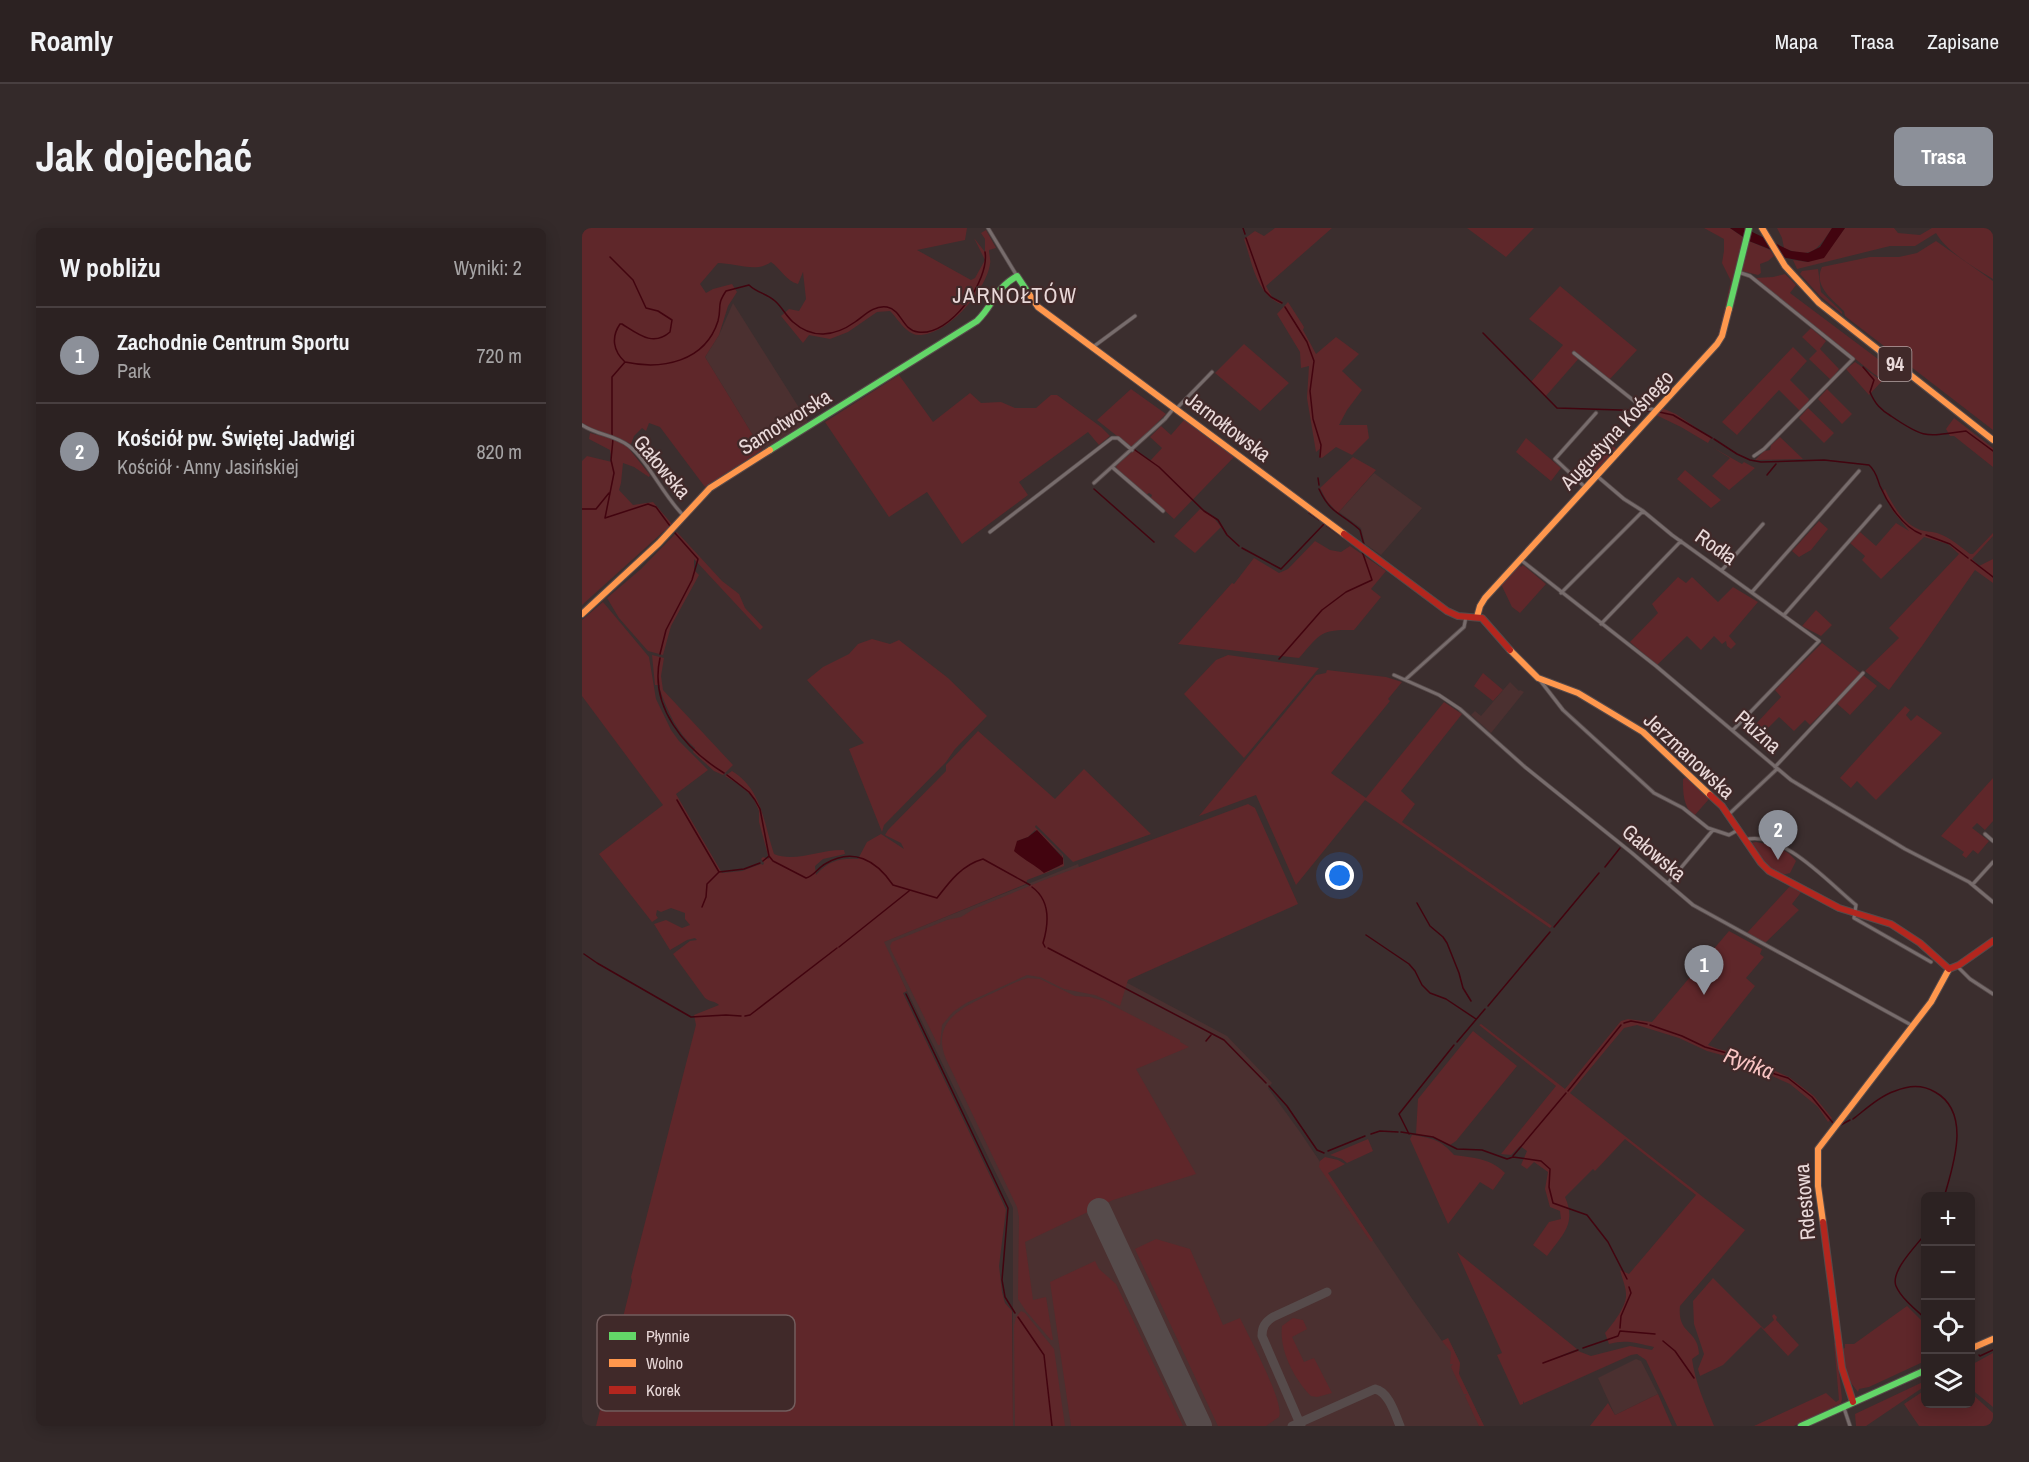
<!DOCTYPE html>
<html lang="pl">
<head>
<meta charset="utf-8">
<style>
  body { margin:0; font-family:"Archivo Narrow",sans-serif; background:#342a2a; color:#f1f3f6 }
  .controls { position:absolute; right:18px; bottom:18px; display:grid; overflow:hidden; border-radius:9px; box-shadow:0 3px 15px #0003 }
  .controls button { width:54px; height:54px; display:grid; place-items:center; padding:0; border:0; border-bottom:2px solid #483f40; background:#2c2222; color:#f1f3f6; font:30px sans-serif }
  .you { position:absolute; left:758px; top:648px; width:21px; height:21px; margin:-15px; border:4px solid #fff; border-radius:50%; background:#1a73e8; box-shadow:0 0 0 9px #1a73e833 }
  .badge { display:grid; place-items:center; width:39px; height:39px; border-radius:50%; background:#8c9099; color:#fff; font-size:20px; font-weight:700 }
  .pin { position:absolute; translate:-50% -50px; filter:drop-shadow(0 2px 3px #0008) }
  .pin::after { content:''; position:absolute; top:32px; width:21px; height:18px; background:inherit; clip-path:polygon(0 0,100% 0,50% 100%) }
  .list { margin:0; padding:0; list-style:none }
  h2 { display:flex; justify-content:space-between; align-items:center; height:78px; margin:0; padding:0 24px; font-size:26px }
  h2 small { font-size:20px; font-weight:400; color:#a6a4a5 }
  .list li { display:grid; grid-template-columns:39px 1fr auto; gap:18px; align-items:center; box-sizing:border-box; height:96px; padding:0 24px; border-top:2px solid #483f40 }
  .list b { display:block; font-size:22px; white-space:nowrap }
  .list p { margin:0; font-size:20px; white-space:nowrap; color:#a6a4a5 }
  .list em { font-size:20px; font-style:normal; color:#a6a4a5 }
  .icon { flex:none; width:33px; height:33px; fill:none; stroke:currentColor; stroke-width:2; stroke-linecap:round; stroke-linejoin:round }
  .map { position:relative; flex:none; width:1411px; height:1198px; overflow:hidden; border-radius:9px }
  header { display:flex; align-items:center; gap:36px; box-sizing:border-box; height:84px; padding:0 30px; background:#2c2222; border-bottom:2px solid #483f40 }
  header strong { font-size:28px }
  nav { display:flex; gap:33px; margin-inline-start:auto; font-size:21px }
  .intro { display:flex; align-items:center; justify-content:space-between; box-sizing:border-box; height:144px; padding:0 36px }
  h1 { margin:0; font-size:42px }
  .button { padding:15px 27px; border-radius:9px; background:#8c9099; color:#fff; font-size:21px; font-weight:700 }
  main { display:flex; gap:36px; padding:0 36px }
  aside { flex:1; background:#2c2222; border-radius:9px; box-shadow:0 3px 15px #0003 }
  .map>svg:first-child { display:block }
</style>
</head>
<body>
<header>
<strong>Roamly</strong>
<nav><a>Mapa</a><a>Trasa</a><a>Zapisane</a></nav>
</header>
<div class="intro"><h1>Jak dojechać</h1><a class="button">Trasa</a></div>
<main>
<aside>
<h2>W pobliżu<small>Wyniki: 2</small></h2>
<ul class="list">
<li><span class="badge">1</span><div><b>Zachodnie Centrum Sportu</b><p>Park</p></div><em>720 m</em></li>
<li><span class="badge">2</span><div><b>Kościół pw. Świętej Jadwigi</b><p>Kościół · Anny Jasińskiej</p></div><em>820 m</em></li>
</ul>
</aside>
<div class="map">
<svg width="1411" height="1198" viewBox="0 0 1411 1198">
  <rect width="100%" height="100%" fill="#3b2e2e"/>
  <path fill="#4b3030" d="M151,75L226,194L180,222L123,129L137,107Z
    M792,245L840,280L799,327L783,316L779,300L757,284Z
    M928,454L937,463L938,462L942,464L909,505L889,487L893,483L899,488Z
    M496,636L536,750L645,808L690,855L686,860L718,904L831,1072L860,1113L866,1110L878,1135L877,1146L902,1198H431V980L301,714Z
    M1054,1131L1059,1133L1076,1166L1033,1187L1016,1150Z"/>
  <path fill="#5f272a" fill-rule="evenodd" d="M0,0H385L383,12L335,22L389,52L393,50L403,32L392,10L403,24V11L399,5L404,2L414,20L407,22C407,27 409,32 408,36C404,63 365,108 336,107C324,106 316,91 308,83L295,84L266,104L248,111L227,107L221,115L199,88L207,81L217,83L224,71L221,44L216,56C204,53 199,41 189,34C175,45 152,35 136,35L118,56L124,65L131,61L150,56L155,64L146,78L137,107L123,129L180,222L123,259L78,199L67,195L64,203L60,200L52,208L49,216C33,207 15,205 0,195Z
    M693,0H750L684,58L690,69L701,74L699,76C674,66 670,34 662,11L673,3L682,8Z
    M885,0H952L924,29Z
    M1122,0H1148L1162,10L1142,92L1135,112L1149,53L1140,35L1142,23V11Z
    M1195,0H1250C1236,21 1230,32 1202,20L1200,10Z
    M1263,0H1312L1316,5L1338,7L1350,0H1411V51C1392,39 1365,24 1354,5L1333,18H1308L1215,41L1211,32L1226,34L1246,23Z
    M1167,13L1188,22L1192,28L1186,33L1178,36L1179,45L1176,47L1160,43Z
    M1354,13L1411,53V202L1263,88L1262,83C1250,71 1231,58 1240,39L1288,29H1317L1335,25Z
    M1236,41L1239,64L1260,84V86L1238,68L1218,46L1220,43Z
    M1203,46L1214,57L1208,65L1316,146L1300,151L1292,146L1173,50L1191,49Z
    M978,58L1055,122L1027,152L998,129L963,169L949,154L981,117L947,91Z
    M706,74L722,99L721,102L734,126L754,109L777,126L760,143L780,162L765,182L757,197H785L787,210L770,227L754,219L740,230L737,229L738,221L734,224L725,170L727,138L719,140L718,124L695,86Z
    M1229,100L1244,113L1238,121L1257,141L1249,152L1227,131L1235,123L1220,109Z
    M662,116L707,155L678,183L633,145Z
    M1211,119L1225,133L1208,152L1227,171L1226,175L1218,183L1197,162L1155,207L1140,194Z
    M1273,134L1300,153L1287,167L1264,141Z
    M317,147L351,194L388,165L399,175L419,174L433,180H454L469,167H475L519,199L528,208L517,217L506,204L437,254L446,267L380,316L345,264L307,289L243,194Z
    M549,161L584,186L550,220L515,192Z
    M1245,161L1270,186L1260,196L1236,171Z
    M1080,180L1094,186L1129,210L1126,215L1099,199L1074,187Z
    M1226,180L1252,205L1242,215L1217,190Z
    M1372,190L1411,220V239L1372,208H1368L1364,201Z
    M602,192L652,229L592,291L569,270L570,267L567,265L564,267L535,242L534,238L552,222L568,233L580,220L568,209L579,198L589,207Z
    M8,205L35,212L44,217L68,247L67,249L52,239L41,235L39,255L37,262L51,277L71,274L90,296L84,304L82,303L0,377V233L5,228L30,234L28,222L7,211Z
    M1021,209L1036,222L1014,245L1000,233Z
    M1198,209L1221,231L1173,232L1182,223L1188,222L1189,217Z
    M944,210L979,240L969,253L934,224Z
    M1130,219L1160,236L1162,234L1173,240L1147,262L1130,248L1148,230Z
    M771,229L794,242L756,285L745,273L738,260Z
    M1103,242L1139,272L1129,280L1095,251Z
    M1303,261C1310,276 1320,294 1336,301C1342,304 1349,303 1355,305C1367,309 1378,318 1388,326H1391L1411,305V308L1390,331L1397,338L1411,331V355L1393,342L1340,418L1307,462L1283,443L1317,410L1307,400L1377,326L1366,316L1342,309L1299,351L1280,332L1283,328L1268,315L1278,304L1294,318L1314,295L1327,303L1311,283L1300,264Z
    M618,281L631,289L639,299L613,325L592,308Z
    M1237,293L1246,301L1229,322L1217,329L1210,323Z
    M95,304L140,353L157,366L163,380L181,399L178,402L112,331V342L117,347L89,398L81,427L66,423L37,390L25,370L59,341Z
    M733,313L748,322L759,324L768,318L804,343L789,361L799,369L772,402C738,401 738,406 717,430L596,416L650,355L652,356L672,330L697,345L706,341Z
    M937,337L939,339L941,337L964,356L938,385L930,379L919,356Z
    M1096,349L1104,355L1110,349L1136,374L1151,359L1176,374L1147,408L1154,416L1149,421L1145,418L1144,413L1140,416L1132,408L1119,422L1105,408L1075,437L1048,414L1076,385L1070,376Z
    M21,374L67,429L74,471L89,502L97,513L126,542L94,566L140,645L160,643L179,636L181,637L182,635L179,631L181,629L187,631L177,594V583L171,569L158,557L143,548L150,543C180,561 182,596 192,626C213,635 239,621 262,622L263,626L241,631L233,638L234,647C246,633 258,630 276,631L285,614L299,606L322,621L319,615L303,607L306,602L364,543V537L396,503L473,571L502,541L569,606L491,634L454,597L453,599L481,627L482,638L445,652L444,656L302,714L325,763L321,765L421,975L424,982L417,1038L420,1064L423,1075L430,1083L431,1198H14L50,1053L49,1049L114,797L112,787L137,777C133,773 128,774 123,770L91,726L108,713L115,712L113,710L105,712L88,722L72,696L84,692L100,700L108,697L103,691V685L89,680L79,684L75,682L74,687L76,690L70,694L17,626L81,577L0,468V392ZM453,602L480,627L478,638L467,643L444,632L435,613L446,609Z
    M1234,382L1250,397L1239,408L1220,398Z
    M290,411L308,416L317,412L366,450L405,488L373,521L364,534L302,597L300,604L267,521L282,515L225,452L241,439L267,426L276,416Z
    M1240,415L1295,458L1268,487L1252,473L1228,497L1223,492L1212,503L1197,489L1182,504L1173,497L1199,469L1193,462Z
    M70,427L82,430L79,448L81,462L151,537L141,547L132,543L111,524L113,520C95,505 86,484 78,462V457H73Z
    M646,427L737,440L662,530L602,466L634,432Z
    M745,442L804,449L820,454L806,471L808,473L749,545L784,570L862,474L880,486L819,563L833,576L820,594L970,698L968,700L783,572L714,657L674,567L617,588L734,447L744,445Z
    M901,445L921,462L911,473L892,458Z
    M1323,478L1328,482L1324,487L1329,493L1335,487L1360,505L1294,572L1275,553L1269,560L1258,550Z
    M1104,549L1127,571L1112,588C1101,578 1101,565 1101,551Z
    M1411,550V593L1403,602L1395,595L1390,600L1407,613L1396,626L1391,622L1384,630L1380,627L1382,624L1359,608Z
    M666,576L673,580L716,676L546,752L538,778L513,767L482,761L458,749L445,747L384,775L371,784L360,797L358,817H356L309,722L308,718L310,714L365,692L379,689L392,681L462,652Z
    M1174,614L1190,617V619C1200,620 1208,625 1214,633L1208,645L1200,647L1181,635L1169,615Z
    M1209,657L1220,663L1210,676L1217,682L1182,716L1164,706Z
    M1147,703L1180,721L1178,726L1182,729L1164,750L1173,758L1126,817L1136,821L1150,824L1207,849L1232,868L1250,890L1246,894L1236,879L1208,856L1147,829L1125,823L1097,810L1055,797L1042,800L988,865L1163,1002L1098,1078C1095,1107 1116,1101 1117,1126L1110,1131C1113,1154 1123,1176 1132,1198H1095L1064,1132L1055,1126L1049,1127L942,1175L941,1173V1176L938,1177L915,1127L920,1125L875,1024L995,1121L961,1135L996,1123L1009,1128L1048,1118L1070,1122L1072,1119C1055,1115 1044,1111 1027,1116L1023,1105C1030,1097 1045,1078 1044,1066C1044,1059 1040,1050 1038,1042L1047,1046L1114,967L1043,911L1013,943L1011,941L983,969C995,996 980,1007 965,1028L951,1017L967,994L979,991L978,983L968,979L963,961L966,944L952,934L945,941L939,937L945,923L938,918L929,927L919,926L974,858L897,797L899,796L983,861L1039,793L1046,791L1070,794Z
    M446,750L458,751L493,768L508,769L522,773L598,812V814L607,819L554,841L614,946L531,972L443,1014L451,1072L464,1069L471,1112H469L444,1083L436,1071L437,989L435,979L364,831C348,792 383,778 411,765C423,760 434,753 446,750Z
    M891,803L935,838L874,913L868,917L851,909L834,906L836,871Z
    M830,907C850,910 859,912 872,927C892,930 908,930 923,945L911,962L898,954L866,996L828,911Z
    M786,911L791,923L765,935L760,931L748,927Z
    M743,929L756,932L763,936L746,945L791,1012L789,1014L737,939L738,933Z
    M574,1011L608,1021L641,1097L658,1090C666,1107 703,1175 697,1189L684,1198H636L553,1021Z
    M513,1033L517,1041L534,1056L601,1198H489L468,1054Z
    M1131,1050L1182,1101L1192,1092L1190,1088L1192,1086L1195,1089L1194,1092L1217,1117L1206,1128L1179,1099L1141,1137L1118,1148L1116,1141L1122,1126L1112,1096L1111,1073Z
    M1325,1078L1343,1096V1133L1287,1159L1277,1161L1276,1164L1266,1151L1260,1121L1263,1120V1116H1272Z
    M439,1083L443,1085L472,1121L483,1198H433L432,1098L434,1089Z
    M711,1090L721,1092L725,1101L710,1109L722,1134L732,1130L750,1165L735,1169L729,1168C712,1151 697,1122 700,1098Z
    M866,1110L878,1135L877,1146L902,1198H897L883,1168L885,1166H882L869,1139L871,1136H868L869,1124L860,1113Z
    M1254,1114L1260,1171L1259,1175L1212,1198H1172L1244,1165L1254,1174L1257,1172L1252,1115Z
    M1411,1125V1179L1388,1160L1389,1137Z
    M1343,1153V1158L1284,1198H1274L1273,1186Z
    M1343,1162L1344,1176H1388L1389,1165L1411,1185V1198H1337L1322,1176Z
    M1076,1166L1090,1198H1008L1026,1175L1033,1187Z"/>
  <path fill="#42040f" d="M1148,0H1162L1209,23L1226,25L1238,19L1250,0H1263L1242,30L1226,34L1199,29L1195,24L1167,13Z
    M455,602L481,630V636L462,645C452,636 442,632 432,623L435,613L446,609Z"/>
  <g fill="none" stroke-linecap="round" stroke-linejoin="round">
    <path stroke="#42040f" stroke-width="1.5" d="M661,0L663,6
      M664,10L683,63L689,69L700,75
      M28,29L51,52L64,80L76,83L90,92L88,104C71,119 56,106 40,96H38C29,109 31,123 43,134C80,142 123,134 136,93C140,78 134,78 144,63L167,57C175,65 184,65 193,73C200,79 204,88 211,94C230,111 252,109 273,94C283,87 292,77 305,79C320,82 320,102 336,104C368,109 408,52 403,24
      M703,79L725,114L732,133L728,163L731,191L739,217L738,229
      M901,105L975,180L1070,183
      M1281,139L1292,152L1288,164C1293,176 1299,182 1309,188C1344,212 1344,208 1384,203L1411,223
      M1077,184L1091,187L1130,210
      M30,207V149L43,134
      M31,211L29,232L32,245L23,290L66,276L74,279L88,298
      M1132,211L1155,226L1168,232L1179,234L1242,232L1287,237C1294,243 1295,250 1298,258C1306,276 1321,299 1339,306
      M553,222L577,239L622,283L636,292L645,307L657,318
      M1185,247L1194,236
      M736,250L737,257
      M512,261L572,314
      M737,261C749,287 760,285 778,302L782,317
      M0,281H14L27,265
      M727,285L737,292
      M1344,307L1368,316L1386,330
      M660,320L699,341L742,296
      M1389,332L1411,349
      M78,426L84,402L110,352L116,331L93,305
      M78,430C67,479 103,521 142,545
      M697,431L740,382L764,364L790,352L780,323L745,298
      M145,547L167,564L173,572L178,581L187,628L191,633L224,650C232,648 236,640 243,636C271,619 294,632 311,657L355,670C368,653 380,637 401,631L448,657
      M95,572L137,644
      M181,633L187,628
      M1023,639L1038,620
      M450,659C468,672 467,695 461,715L463,719
      M835,675L848,698L861,709L865,715L877,745L881,760L889,773
      M120,679L124,669L125,656L137,644L162,641L178,635
      M972,699L1017,645
      M784,707L827,736L833,743L840,757L848,765L864,771L894,791
      M257,719L327,663
      M466,720L642,812L684,855
      M2,726L15,735L109,789L144,787L159,788
      M324,766L426,980L420,1052L423,1069L433,1085
      M906,778L968,704
      M163,788L168,787L255,720
      M1042,795L1049,793L1065,796
      M1068,797L1100,808L1123,819L1148,826L1193,846L1206,850L1230,869L1251,895
      M624,813L629,807
      M875,814L903,781
      M687,858L705,878L735,922L742,925
      M986,863L1039,797
      M1271,891C1284,881 1298,868 1313,863C1327,857 1340,856 1353,864C1389,884 1372,935 1363,966
      M1255,899L1268,892
      M819,904L851,909L875,921L900,922L925,931L931,929L959,933L968,941L967,959L971,975L1005,987L1026,1014L1045,1051
      M789,906L798,903L816,904
      M827,906L817,886L872,817
      M746,923L783,908
      M931,928L984,865
      M1344,1005C1335,1017 1308,1043 1314,1058C1319,1070 1334,1082 1344,1091
      M436,1089L462,1127L470,1198
      M1038,1100L1039,1088L1049,1065L1047,1059
      M1081,1113L1093,1123L1112,1150
      M1001,1120L1036,1108L1038,1103L1073,1106
      M1397,1127L1398,1128L1411,1122
      M961,1135L996,1122"/>
    <path stroke="#564b4b" stroke-width="9" d="M710,1198L793,1161C807,1164 813,1186 818,1198
      M719,1198L680,1108C680,1099 683,1094 691,1089L745,1064"/>
    <path stroke="#564b4b" stroke-width="24" d="M517,982L618,1198"/>
    <defs>
      <path id="street" d="M406,0L435,48
        M1156,44L1168,48L1271,131L1182,221L1172,228
        M511,119L553,88
        M992,125L1061,180L1075,182
        M594,181L630,144
        M0,197C15,207 33,207 47,218C67,234 82,269 102,288
        M530,239L581,283
        M1015,248L1042,271L1061,283L1090,307L1237,413L1151,502
        M512,255L583,191L592,180
        M1004,260L973,231L1014,185
        M408,304L530,210H536L550,222
        M939,332L1074,438L1209,552L1323,621L1387,654L1411,674
        M1140,342L1181,296
        M1170,364L1277,243
        M979,365L1061,283
        M1202,387L1298,278
        M1019,396L1099,313
        M812,447L857,467L878,481L943,539L1050,625L1111,677L1331,798
        M824,451L882,399L884,389
        M957,451L981,482L1072,565L1101,580L1126,600L1147,607L1156,602
        M1193,539L1281,445
        M1146,587L1195,541
        M1403,606L1411,613
        M1163,612C1199,601 1249,657 1274,677L1272,690L1349,734
        M1086,655L1131,602
        M1391,656L1411,634
        M1375,738L1388,751L1411,766
        M1262,1180L1268,1198"/>
      <path id="fast" d="M1147,81L1167,0
        M188,222L395,93C412,77 412,61 435,48L447,66
        M1219,1198L1344,1142"/>
      <path id="slow" d="M1180,0L1203,38L1237,75L1411,212
        M447,66L456,79L762,306
        M0,386L77,315L128,260L188,222
        M895,389L898,378L903,370L1135,116L1140,108L1147,81
        M928,422L956,450L996,465L1061,504L1128,567
        M1241,994L1236,958V921L1349,774L1367,741
        M1388,1121L1411,1111"/>
      <path id="jam" d="M762,306L865,383L876,388L900,390L928,422
        M1128,567L1140,578L1179,635L1187,643L1257,680L1309,696L1338,715L1367,741
        M1367,741L1377,737L1411,713
        M1241,994L1260,1140L1271,1174"/>
    </defs>
    <use href="#street" stroke="#564a4a" stroke-width="4.5"/>
    <use href="#fast" stroke="#564a4a" stroke-width="8"/>
    <use href="#slow" stroke="#564a4a" stroke-width="8"/>
    <use href="#jam" stroke="#564a4a" stroke-width="8"/>
    <use href="#street" stroke="#776c6c" stroke-width="3"/>
    <use href="#fast" stroke="#63d668" stroke-width="6"/>
    <use href="#slow" stroke="#ff974d" stroke-width="6"/>
    <use href="#jam" stroke="#b3261e" stroke-width="6"/>
  </g>
  <g text-anchor="middle" stroke-width="4.5" stroke-linejoin="round" paint-order="stroke">
    <rect fill="#402929" stroke="#b6a4a4" stroke-width="1.5" x="1296.5" y="119" width="33" height="34" rx="4.5"/>
    <g font-size="20" font-weight="bold" fill="#e9d9d9">
      <text x="1313" y="143">94</text>
    </g>
    <g font-size="21" fill="#e9d9d9" stroke="#402929">
      <text transform="translate(203 194) rotate(-32)" y="7">Samotworska</text>
      <text transform="translate(646 199) rotate(37)" y="7">Jarnołtowska</text>
      <text transform="translate(1035 202) rotate(-47)" y="7">Augustyna Kośnego</text>
      <text transform="translate(80 239) rotate(50)" y="7">Gałowska</text>
      <text transform="translate(1134 319) rotate(35)" y="7">Rodła</text>
      <text transform="translate(1176 504) rotate(41)" y="7">Płużna</text>
      <text transform="translate(1107 528) rotate(43)" y="7">Jerzmanowska</text>
      <text transform="translate(1072 625) rotate(40)" y="7">Gałowska</text>
      <text transform="translate(1223 974) rotate(-95)" y="7">Rdestowa</text>
    </g>
    <g font-size="22" letter-spacing="1.5" fill="#e9d9d9" stroke="#402929">
      <text x="433" y="75">JARNOŁTÓW</text>
    </g>
    <g font-size="22" font-style="italic" fill="#fac5c4" stroke="#402929">
      <text transform="translate(1167 835) rotate(21)" y="8">Ryńka</text>
    </g>
  </g>
  <rect x="15" y="1087" width="198" height="96" rx="9" fill="#402929" stroke="#735e5e" stroke-width="1.5"/>
  <rect x="27" y="1104" width="27" height="8" fill="#63d668"/>
  <rect x="27" y="1131" width="27" height="8" fill="#ff974d"/>
  <rect x="27" y="1158" width="27" height="8" fill="#b3261e"/>
  <g font-size="16" fill="#e9d9d9">
    <text x="64" y="1114">Płynnie</text>
    <text x="64" y="1141">Wolno</text>
    <text x="64" y="1168">Korek</text>
  </g>
</svg>
<div class="controls">
<button>+</button>
<button>−</button>
<button><svg class="icon" aria-label="locate" viewBox="0 0 24 24"><circle cx="12" cy="12" r="6"/><path d="M12 2v4M12 18v4M2 12h4M18 12h4"/></svg></button>
<button><svg class="icon" aria-label="layers" viewBox="0 0 24 24"><path d="M12 4l9 5-9 5-9-5zM3 14l9 5 9-5"/></svg></button>
</div>
<div class="you"></div>
<div class="pin badge" style="left:1122px;top:767px">1</div>
<div class="pin badge" style="left:1196px;top:632px">2</div>
</div>
</main>
</body>
</html>
